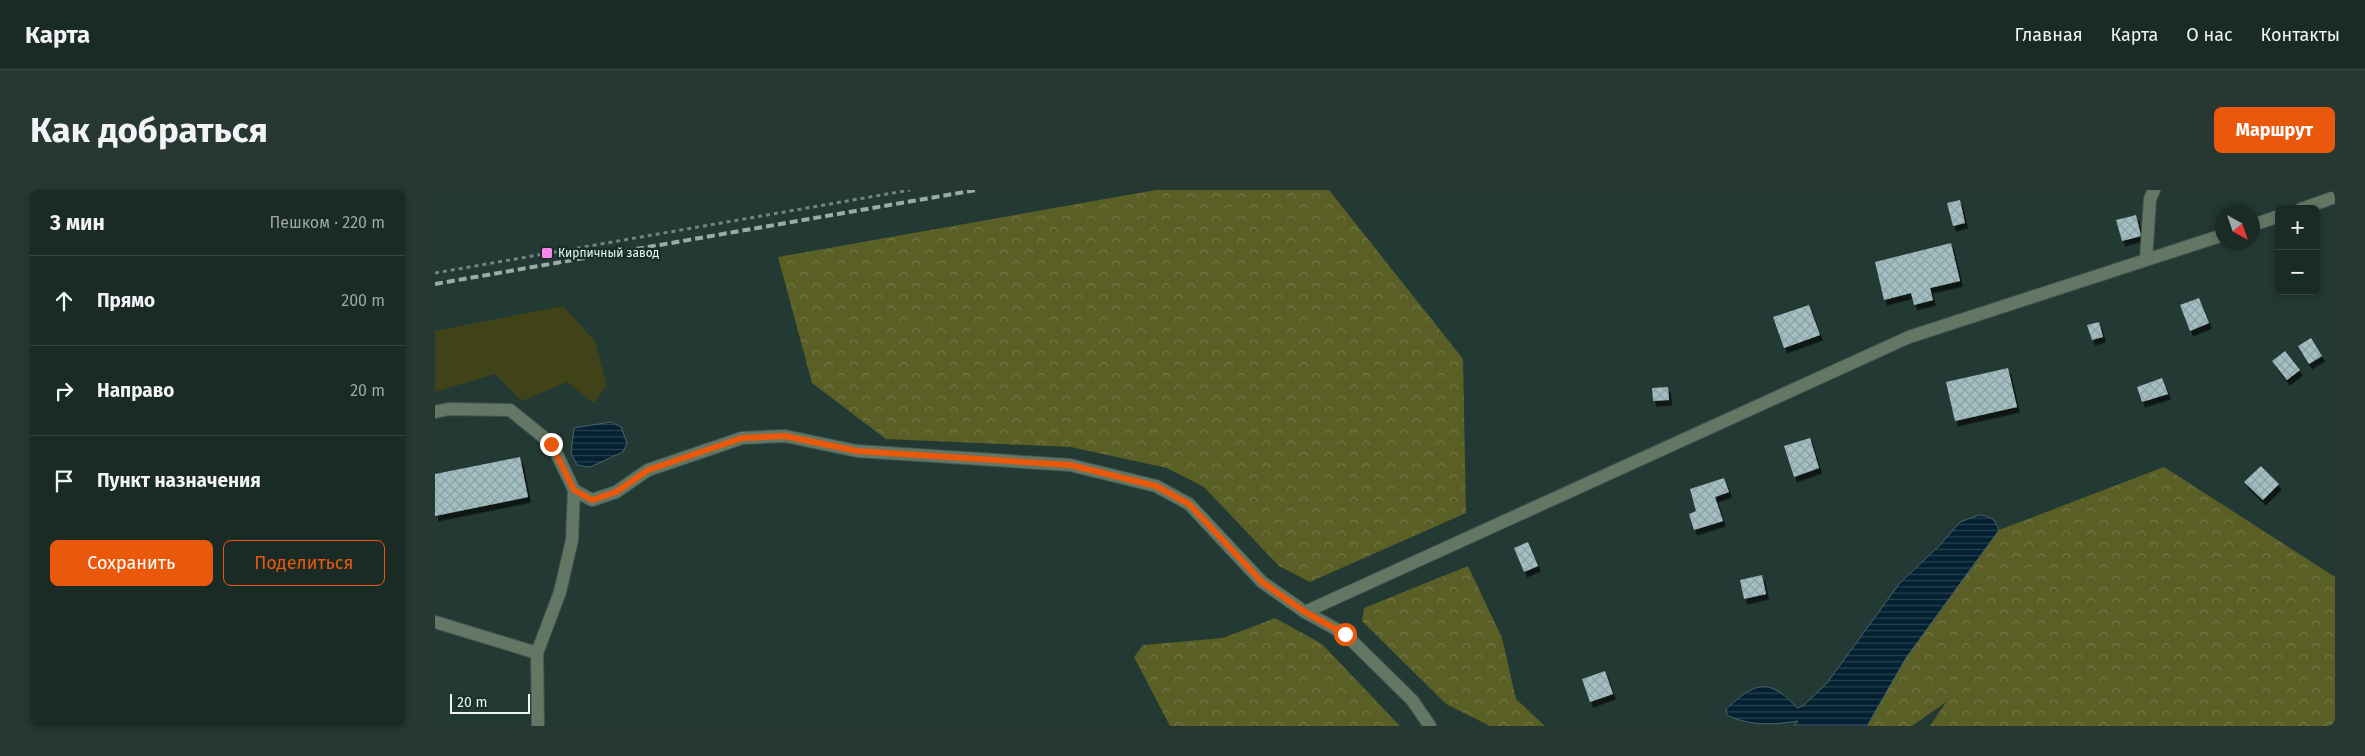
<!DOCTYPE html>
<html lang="ru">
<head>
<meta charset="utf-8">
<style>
  body { margin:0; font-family:"Fira Sans",sans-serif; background:#273732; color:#f1f3f6 }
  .controls { position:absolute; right:15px; top:15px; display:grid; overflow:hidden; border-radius:8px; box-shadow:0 2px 8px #0003 }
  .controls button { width:45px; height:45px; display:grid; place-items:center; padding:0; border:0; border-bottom:1px solid #384743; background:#1a2b26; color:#f1f3f6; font:25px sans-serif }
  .compass { position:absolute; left:1780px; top:15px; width:45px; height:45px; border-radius:50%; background:#1a2b26; box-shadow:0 2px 8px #0003; rotate:140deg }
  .scale { position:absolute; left:15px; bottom:12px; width:80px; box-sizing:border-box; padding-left:5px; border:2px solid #e9f6f2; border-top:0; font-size:14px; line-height:18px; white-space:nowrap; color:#e9f6f2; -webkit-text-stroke:4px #192f29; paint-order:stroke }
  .stop { position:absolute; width:15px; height:15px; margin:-11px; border:4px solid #ea580c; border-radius:50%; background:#fff }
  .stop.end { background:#ea580c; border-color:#fff; box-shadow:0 1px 5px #0008 }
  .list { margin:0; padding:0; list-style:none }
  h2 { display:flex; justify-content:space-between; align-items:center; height:65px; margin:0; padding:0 20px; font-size:21px }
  h2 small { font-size:16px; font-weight:400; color:#9fa7a7 }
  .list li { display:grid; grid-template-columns:32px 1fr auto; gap:15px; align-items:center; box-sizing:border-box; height:90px; padding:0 20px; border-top:1px solid #384743 }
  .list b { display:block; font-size:19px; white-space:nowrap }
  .list em { font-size:16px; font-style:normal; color:#9fa7a7 }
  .actions { display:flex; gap:10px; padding:15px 20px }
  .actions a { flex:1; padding:11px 0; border:1px solid #ea580c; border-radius:8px; text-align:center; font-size:18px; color:#ea580c }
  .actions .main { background:#ea580c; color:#fff }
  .icon { flex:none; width:28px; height:28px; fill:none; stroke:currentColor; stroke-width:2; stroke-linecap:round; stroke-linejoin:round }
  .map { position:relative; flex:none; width:1900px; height:536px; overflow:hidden; border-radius:8px }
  header { display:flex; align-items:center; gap:30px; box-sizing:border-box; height:70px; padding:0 25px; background:#1a2b26; border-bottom:1px solid #384743 }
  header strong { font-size:24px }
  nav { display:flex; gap:28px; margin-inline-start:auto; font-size:18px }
  .intro { display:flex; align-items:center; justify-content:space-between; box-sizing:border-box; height:120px; padding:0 30px }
  h1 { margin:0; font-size:35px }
  .button { padding:12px 22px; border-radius:8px; background:#ea580c; color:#fff; font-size:18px; font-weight:700 }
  main { display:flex; gap:30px; padding:0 30px }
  aside { flex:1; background:#1a2b26; border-radius:8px; box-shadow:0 2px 8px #0003 }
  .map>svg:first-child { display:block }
</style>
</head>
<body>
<header>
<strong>Карта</strong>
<nav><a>Главная</a><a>Карта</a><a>О нас</a><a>Контакты</a></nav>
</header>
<div class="intro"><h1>Как добраться</h1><a class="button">Маршрут</a></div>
<main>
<aside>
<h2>3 мин<small>Пешком · 220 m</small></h2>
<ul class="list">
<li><svg class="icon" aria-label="ahead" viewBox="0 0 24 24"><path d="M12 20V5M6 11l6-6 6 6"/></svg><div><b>Прямо</b></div><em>200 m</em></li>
<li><svg class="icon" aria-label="right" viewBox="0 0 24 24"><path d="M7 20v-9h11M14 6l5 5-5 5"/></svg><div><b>Направо</b></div><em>20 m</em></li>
<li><svg class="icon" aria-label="arrive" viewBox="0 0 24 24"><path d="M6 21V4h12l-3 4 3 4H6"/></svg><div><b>Пункт назначения</b></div></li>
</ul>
<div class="actions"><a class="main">Сохранить</a><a>Поделиться</a></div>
</aside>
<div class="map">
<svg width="1900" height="536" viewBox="0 0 1900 536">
  <defs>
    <pattern id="forest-crowns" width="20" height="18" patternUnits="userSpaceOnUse" patternTransform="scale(1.25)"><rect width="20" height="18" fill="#5a5f26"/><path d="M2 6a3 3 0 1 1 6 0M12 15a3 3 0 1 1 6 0" fill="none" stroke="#727746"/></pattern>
    <pattern id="water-rules" width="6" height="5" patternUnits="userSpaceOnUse" patternTransform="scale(1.25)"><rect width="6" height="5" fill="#042132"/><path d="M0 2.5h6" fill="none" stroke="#294250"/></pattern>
    <pattern id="building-cross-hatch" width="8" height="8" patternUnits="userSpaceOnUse" patternTransform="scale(1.25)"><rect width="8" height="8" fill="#a2bdc1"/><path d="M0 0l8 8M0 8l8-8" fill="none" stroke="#8ba0a3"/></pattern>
    <filter id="shadow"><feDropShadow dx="3" dy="5.5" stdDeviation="0" flood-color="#0009"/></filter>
  </defs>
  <rect width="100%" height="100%" fill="#233933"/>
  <path fill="#404317" d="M128,116L160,151L172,195L159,213L132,192L87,211L60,184L0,202V141Z"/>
  <path fill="url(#forest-crowns)" d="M721,0H894L1028,169L1031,323L875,392L844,376L769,297L732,278L636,257L451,249L377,193L343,67Z
    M1729,277L1900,387V536H1495L1511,512L1477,536H1432L1471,468L1564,340Z
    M1033,376L1067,448L1081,509L1110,536H1055L1011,514L927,431L929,418Z
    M840,428L887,454L965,536H735L699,467L708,455L788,448Z"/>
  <path fill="url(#water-rules)" stroke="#49616c" d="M176,232L186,237L192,253L188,262L155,277L142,275L136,263L139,238Z
    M1544,325C1556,326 1560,329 1564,340L1471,468L1432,536H1359L1363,531C1338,535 1314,536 1292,525L1291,519C1320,493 1333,486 1362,518L1368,516L1392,493L1464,394L1505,355L1525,332Z"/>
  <path fill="url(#building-cross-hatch)" filter="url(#shadow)" d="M1525,10L1530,33L1518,36L1512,13Z
    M1701,25L1706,46L1687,51L1681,30Z
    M1516,53L1525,91L1495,98L1498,110L1479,115L1476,103L1449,110L1440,72Z
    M1764,108L1774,133L1755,141L1745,115Z
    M1374,115L1385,145L1349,158L1338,127Z
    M1664,132L1668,147L1657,150L1652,135Z
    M1876,148L1887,166L1874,174L1863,156Z
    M1850,161L1865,180L1852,190L1837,171Z
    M1573,178L1582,217L1520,231L1511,192Z
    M1727,188L1733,204L1707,212L1702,197Z
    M1233,197L1234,210L1218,211L1217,198Z
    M1375,248L1384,278L1359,287L1349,256Z
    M85,267L93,307L0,326V284Z
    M1826,276L1844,294L1828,310L1809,292Z
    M1289,288L1294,302L1280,307L1288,331L1259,340L1254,324L1261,321L1255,299Z
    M1093,352L1103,376L1089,382L1079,358Z
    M1327,385L1331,404L1309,409L1305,390Z
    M1170,481L1178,504L1155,512L1147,489Z"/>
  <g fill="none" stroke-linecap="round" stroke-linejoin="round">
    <defs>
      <path id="lane" d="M1866,19L1900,7
        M1818,35L1844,26
        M1711,70L1715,9L1719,0
        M870,422L1474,147L1788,45
        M870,422L910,444L977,510L995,536
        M0,432L102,463
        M103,536L102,463L125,402L137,350L139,300"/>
      <path id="street" d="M0,222L14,219L75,220L117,254L139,300L157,310L181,302L213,280L307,248L350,246L422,261L635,275L721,296L754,314L827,392L870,422"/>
    </defs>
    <use href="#lane" stroke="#435752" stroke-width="14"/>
    <use href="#street" stroke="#435752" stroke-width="14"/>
    <path stroke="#738580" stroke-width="3" stroke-dasharray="4 4" stroke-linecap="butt" d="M0,83L475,0"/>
    <use href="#lane" stroke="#647664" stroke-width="12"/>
    <use href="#street" stroke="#647664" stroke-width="12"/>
    <path stroke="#9baca7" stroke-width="4" stroke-dasharray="8 4" stroke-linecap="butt" d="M0,94L541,0"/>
  </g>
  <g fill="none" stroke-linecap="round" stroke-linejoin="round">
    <path stroke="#ea580c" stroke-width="6" d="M116,254L139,300L157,310L181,302L213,280L307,248L350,246L422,261L635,275L721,296L754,314L827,392L870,422L910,444"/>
  </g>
  <rect fill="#fa87e7" stroke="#192f29" stroke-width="2" x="106" y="57" width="12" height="12" rx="2.5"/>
  <g text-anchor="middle" stroke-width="5" stroke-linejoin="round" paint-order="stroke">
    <g font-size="12" fill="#e9f6f2" stroke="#192f29" text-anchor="start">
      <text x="123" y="67">Кирпичный завод</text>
    </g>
  </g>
</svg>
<div class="controls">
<button>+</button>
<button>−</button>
</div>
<svg class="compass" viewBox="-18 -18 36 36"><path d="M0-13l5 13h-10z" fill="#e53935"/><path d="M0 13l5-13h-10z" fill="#9fa7a7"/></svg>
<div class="scale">20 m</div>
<div class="stop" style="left:910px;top:444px"></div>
<div class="stop end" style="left:116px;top:254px"></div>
</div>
</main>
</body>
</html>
